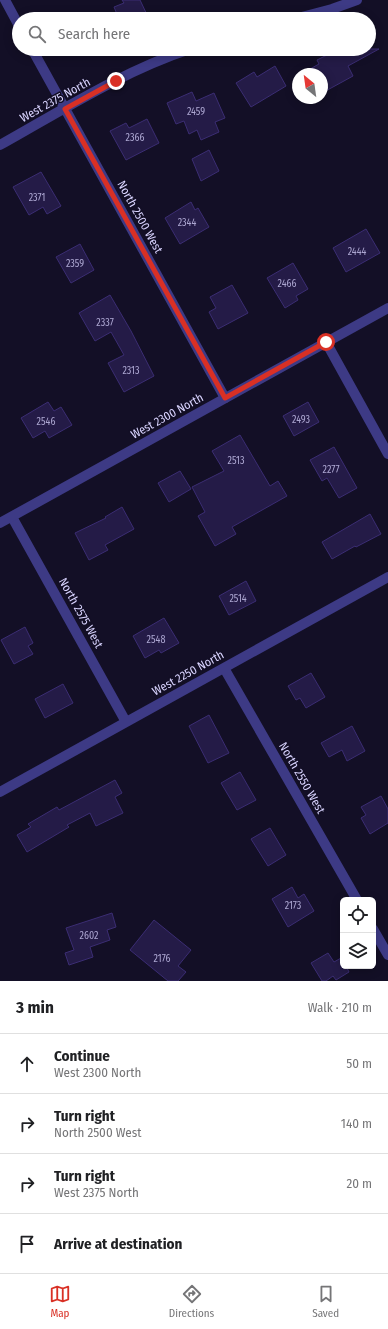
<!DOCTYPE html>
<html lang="en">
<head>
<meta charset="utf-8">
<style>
  body { margin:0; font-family:"Fira Sans Condensed",sans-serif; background:#f6f6f6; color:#202124 }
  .controls { position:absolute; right:12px; bottom:12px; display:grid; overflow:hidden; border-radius:6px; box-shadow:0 2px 10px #0003 }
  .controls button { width:36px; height:36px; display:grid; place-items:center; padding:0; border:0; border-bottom:1px solid #e0e0e0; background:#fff; color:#202124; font:20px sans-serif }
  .compass { position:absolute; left:292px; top:68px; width:36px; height:36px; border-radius:50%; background:#fff; box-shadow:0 2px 10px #0003; rotate:331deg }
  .stop { position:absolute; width:12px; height:12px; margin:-9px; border:3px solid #d93025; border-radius:50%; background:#fff }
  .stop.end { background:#d93025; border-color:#fff; box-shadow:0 1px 4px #0008 }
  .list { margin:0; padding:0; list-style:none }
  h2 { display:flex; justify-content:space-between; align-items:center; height:52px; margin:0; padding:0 16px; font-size:17px }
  h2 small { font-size:13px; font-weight:400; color:#757577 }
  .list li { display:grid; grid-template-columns:26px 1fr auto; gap:12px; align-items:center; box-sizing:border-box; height:60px; padding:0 16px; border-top:1px solid #e0e0e0 }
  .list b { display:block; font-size:15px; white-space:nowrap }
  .list p { margin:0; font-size:13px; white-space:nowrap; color:#757577 }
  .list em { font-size:13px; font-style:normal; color:#757577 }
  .icon { flex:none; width:22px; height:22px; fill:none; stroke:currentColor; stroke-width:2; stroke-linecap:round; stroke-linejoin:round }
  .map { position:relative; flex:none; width:388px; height:981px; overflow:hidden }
  .search { position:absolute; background:#fff; box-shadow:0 2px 10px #0003; left:12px; right:12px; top:12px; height:44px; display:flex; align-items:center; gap:10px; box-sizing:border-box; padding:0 14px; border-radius:22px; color:#757577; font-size:15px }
  .sheet { height:292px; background:#fff }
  nav { display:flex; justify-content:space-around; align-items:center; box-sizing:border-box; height:56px; border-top:1px solid #e0e0e0; background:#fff; font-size:11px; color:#757577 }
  nav a { display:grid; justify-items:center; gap:2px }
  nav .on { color:#d93025 }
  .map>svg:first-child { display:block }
</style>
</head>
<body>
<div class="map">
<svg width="388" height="981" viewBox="0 0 388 981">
  <rect width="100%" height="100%" fill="#130f26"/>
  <path fill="#241b47" stroke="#3b2d73" d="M122,0H140L149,19H119L114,7L124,3Z
    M339,49H379L348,66L353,76L322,93V74H301L319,64L317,60Z
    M275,66L286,86L251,107L236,83L254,72L257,77Z
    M192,92L196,101L214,93L225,118L215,122L219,132L201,140L197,130L189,134L184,121L176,124L167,103Z
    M147,119L159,143L126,160L110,131L126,123L129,128Z
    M209,150L219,171L201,181L192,159Z
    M41,172L61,206L47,214L43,207L29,215L13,187Z
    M191,202L195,210L198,208L209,227L180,244L165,218Z
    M366,229L380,253L346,272L333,248Z
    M80,244L94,270L71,283L56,257Z
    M293,263L308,289L296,296L298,300L285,308L267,278Z
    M232,285L248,313L218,329L209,312L216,308L210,297Z
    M110,295L131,331L154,376L124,392L108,363L124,355L111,332L95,341L79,313Z
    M48,402L54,411L61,407L72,425L49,438L45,431L33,438L21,418Z
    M308,402L319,422L294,436L283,416Z
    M240,435L270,486L278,481L287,496L232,527L236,534L215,546L198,516L205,512L192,487L224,471L212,451Z
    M334,447L357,488L339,498L327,478L322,481L310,460Z
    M180,471L191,489L169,502L158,483Z
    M122,507L134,529L105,545L108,550L89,560L75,533L106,518L105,517Z
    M370,514L381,534L356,547L355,546L332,559L322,542Z
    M246,581L256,601L229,615L219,596Z
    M164,618L179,643L161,653L159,650L145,658L133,636Z
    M25,627L33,643L28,646L33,654L14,664L1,640Z
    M311,673L325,697L306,708L300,698L296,700L288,686Z
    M63,684L73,703L45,718L35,699Z
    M209,715L229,753L208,763L189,726Z
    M352,726L365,751L347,761L342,750L329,757L321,743Z
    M240,772L256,800L237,810L221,783Z
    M115,780L122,793L115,797L123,813L96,826L90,813L67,825L69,827L27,852L17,835L31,827L28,824L57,807L59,810Z
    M381,796L388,809V823L370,834L361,818L366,815L361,807Z
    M270,828L286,855L268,866L251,839Z
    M292,887L298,898L304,894L314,911L288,927L272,899Z
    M112,913L116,927L107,930L110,940L90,947L93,957L69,965L65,953L74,950L66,928Z
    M154,920L191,950L178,966L186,972L178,981H168L130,950Z
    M328,953L334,962L341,958L343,962V966H346L349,972L336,980L333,976L326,981H322L311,963Z"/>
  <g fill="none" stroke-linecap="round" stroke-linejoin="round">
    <path stroke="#3d3a85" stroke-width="10" d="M5,0L19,26
      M294,19L332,9L357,0
      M32,49L225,398
      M0,145C61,111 123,71 190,49
      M326,342L388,454
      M12,517L126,722
      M224,668L357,900
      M0,792L388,577
      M373,929L388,955"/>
    <path stroke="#3d3a85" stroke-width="10" d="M0,523L388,308"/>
  </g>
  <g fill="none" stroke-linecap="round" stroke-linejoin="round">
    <path stroke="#d93025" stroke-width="5" d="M116,81L65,109L225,398L326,342"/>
  </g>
  <g text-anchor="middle" stroke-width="3" stroke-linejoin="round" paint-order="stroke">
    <g font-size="10" fill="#aca6d1">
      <text x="196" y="115">2459</text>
      <text x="135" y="141">2366</text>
      <text x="37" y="201">2371</text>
      <text x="187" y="226">2344</text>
      <text x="357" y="255">2444</text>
      <text x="75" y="267">2359</text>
      <text x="287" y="287">2466</text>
      <text x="105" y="326">2337</text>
      <text x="131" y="374">2313</text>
      <text x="301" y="423">2493</text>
      <text x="46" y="425">2546</text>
      <text x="236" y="464">2513</text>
      <text x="331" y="473">2277</text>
      <text x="238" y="602">2514</text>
      <text x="156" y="643">2548</text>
      <text x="293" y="909">2173</text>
      <text x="89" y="939">2602</text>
      <text x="162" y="962">2176</text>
    </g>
    <g font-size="12" fill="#d9d4ff" stroke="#130f26">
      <text transform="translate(55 100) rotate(-29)" y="4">West 2375 North</text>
      <text transform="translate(140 217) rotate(61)" y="4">North 2500 West</text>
      <text transform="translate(167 416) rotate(-29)" y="4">West 2300 North</text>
      <text transform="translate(81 613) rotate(61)" y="4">North 2575 West</text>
      <text transform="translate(188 673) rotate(-29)" y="4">West 2250 North</text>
      <text transform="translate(302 778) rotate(60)" y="4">North 2550 West</text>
    </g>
  </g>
</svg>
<div class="controls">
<button><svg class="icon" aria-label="locate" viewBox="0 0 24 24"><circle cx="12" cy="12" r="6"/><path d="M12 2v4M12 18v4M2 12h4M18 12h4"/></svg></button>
<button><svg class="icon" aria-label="layers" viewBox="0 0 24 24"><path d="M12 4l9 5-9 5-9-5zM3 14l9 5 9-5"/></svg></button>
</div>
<svg class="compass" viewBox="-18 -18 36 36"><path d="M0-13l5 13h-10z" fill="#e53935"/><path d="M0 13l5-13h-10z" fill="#757577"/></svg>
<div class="stop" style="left:326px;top:342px"></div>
<div class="stop end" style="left:116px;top:81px"></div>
<div class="search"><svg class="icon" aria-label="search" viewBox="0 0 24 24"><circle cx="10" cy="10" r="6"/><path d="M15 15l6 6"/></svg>Search here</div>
</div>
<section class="sheet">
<h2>3 min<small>Walk · 210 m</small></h2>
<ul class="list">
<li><svg class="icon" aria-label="ahead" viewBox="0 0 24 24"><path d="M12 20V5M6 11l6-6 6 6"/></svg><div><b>Continue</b><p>West 2300 North</p></div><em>50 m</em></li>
<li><svg class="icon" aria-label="right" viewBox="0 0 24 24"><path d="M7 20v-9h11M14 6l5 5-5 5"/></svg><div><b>Turn right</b><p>North 2500 West</p></div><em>140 m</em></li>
<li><svg class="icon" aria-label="right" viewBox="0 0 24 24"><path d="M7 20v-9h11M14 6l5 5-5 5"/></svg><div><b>Turn right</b><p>West 2375 North</p></div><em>20 m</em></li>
<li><svg class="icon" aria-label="arrive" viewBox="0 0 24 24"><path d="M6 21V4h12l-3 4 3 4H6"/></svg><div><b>Arrive at destination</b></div></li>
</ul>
</section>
<nav>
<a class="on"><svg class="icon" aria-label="map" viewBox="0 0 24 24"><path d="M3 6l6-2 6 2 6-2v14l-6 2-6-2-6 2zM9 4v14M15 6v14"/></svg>Map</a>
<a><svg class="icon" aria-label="directions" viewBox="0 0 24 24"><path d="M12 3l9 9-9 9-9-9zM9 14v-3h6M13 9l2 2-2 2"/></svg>Directions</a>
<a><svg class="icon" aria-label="saved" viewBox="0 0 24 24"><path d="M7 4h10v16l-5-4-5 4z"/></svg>Saved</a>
</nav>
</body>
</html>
